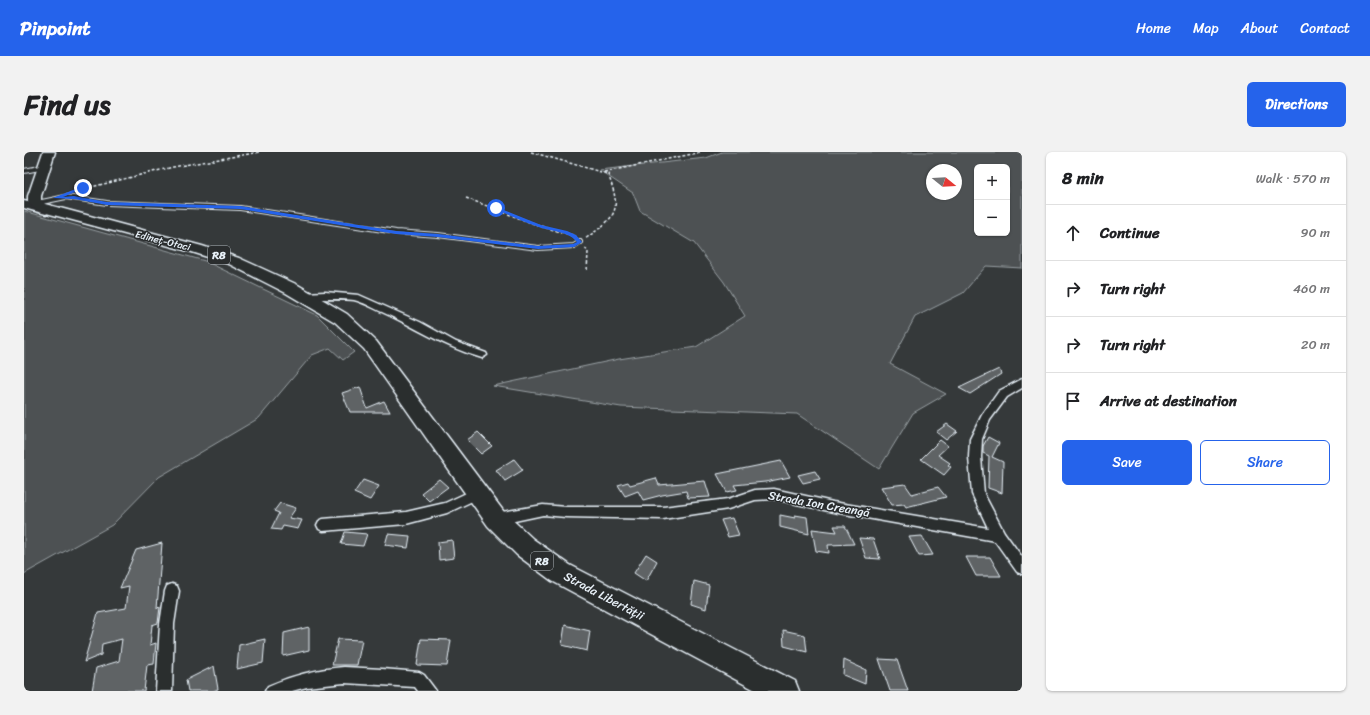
<!DOCTYPE html>
<html lang="en">
<head>
<meta charset="utf-8">
<style>
  body { margin:0; font-family:Sriracha,sans-serif; background:#f2f2f2; color:#202124 }
  .controls { position:absolute; right:12px; top:12px; display:grid; overflow:hidden; border-radius:6px; box-shadow:0 1px 3px #0004 }
  .controls button { width:36px; height:36px; display:grid; place-items:center; padding:0; border:0; border-bottom:1px solid #e0e0e0; background:#fff; color:#202124; font:20px sans-serif }
  .compass { position:absolute; left:902px; top:12px; width:36px; height:36px; border-radius:50%; background:#fff; box-shadow:0 1px 3px #0004; rotate:108deg }
  .stop { position:absolute; width:12px; height:12px; margin:-9px; border:3px solid #2563eb; border-radius:50%; background:#fff }
  .stop.end { background:#2563eb; border-color:#fff; box-shadow:0 1px 4px #0008 }
  .list { margin:0; padding:0; list-style:none }
  h2 { display:flex; justify-content:space-between; align-items:center; height:52px; margin:0; padding:0 16px; font-size:17px }
  h2 small { font-size:13px; font-weight:400; color:#757577 }
  .list li { display:grid; grid-template-columns:26px 1fr auto; gap:12px; align-items:center; box-sizing:border-box; height:56px; padding:0 16px; border-top:1px solid #e0e0e0 }
  .list b { display:block; font-size:15px; white-space:nowrap }
  .list em { font-size:13px; font-style:normal; color:#757577 }
  .actions { display:flex; gap:8px; padding:12px 16px }
  .actions a { flex:1; padding:9px 0; border:1px solid #2563eb; border-radius:6px; text-align:center; font-size:14px; color:#2563eb }
  .actions .main { background:#2563eb; color:#fff }
  .icon { flex:none; width:22px; height:22px; fill:none; stroke:currentColor; stroke-width:2; stroke-linecap:round; stroke-linejoin:round }
  .map { position:relative; flex:none; width:998px; height:539px; overflow:hidden; border-radius:6px }
  header { display:flex; align-items:center; gap:24px; box-sizing:border-box; height:56px; padding:0 20px; background:#2563eb; color:#fff }
  header strong { font-size:19px }
  nav { display:flex; gap:22px; margin-inline-start:auto; font-size:14px }
  .intro { display:flex; align-items:center; justify-content:space-between; box-sizing:border-box; height:96px; padding:0 24px }
  h1 { margin:0; font-size:28px }
  .button { padding:10px 18px; border-radius:6px; background:#2563eb; color:#fff; font-size:14px; font-weight:700 }
  main { display:flex; gap:24px; padding:0 24px }
  aside { flex:1; background:#fff; border-radius:6px; box-shadow:0 1px 3px #0004 }
  .map>svg:first-child { display:block }
</style>
</head>
<body>
<header>
<strong>Pinpoint</strong>
<nav><a>Home</a><a>Map</a><a>About</a><a>Contact</a></nav>
</header>
<div class="intro"><h1>Find us</h1><a class="button">Directions</a></div>
<main>
<div class="map">
<svg width="998" height="539" viewBox="0 0 998 539">
  <rect width="100%" height="100%" fill="#35393a"/>
  <filter id="ink" filterUnits="userSpaceOnUse"><feTurbulence type="fractalNoise" baseFrequency=".025" numOctaves="2"/><feDisplacementMap in="SourceGraphic" scale="8" xChannelSelector="R" yChannelSelector="G"/><feConvolveMatrix kernelMatrix="1 2 1 2 8 2 1 2 1" color-interpolation-filters="sRGB"/></filter>
  <g filter="url(#ink)">
    <path fill="#4d5152" stroke="#9aa1a5" fill-rule="evenodd" d="M698,0H998V116L962,114L939,141L891,165L866,212L922,242L889,261L855,317L773,262L597,255L469,234L595,207L672,195L721,164L700,130L670,91L616,59L609,41L575,18L682,6ZM953,15H983V81H953ZM908,18H932V42H908Z
      M0,59L181,109L293,163L330,200L319,208L306,196L288,203L235,266L135,325L88,373L0,422Z"/>
    <path fill="#5f6365" stroke="#e8f1f8" d="M975,217L977,222L946,242L935,236Z
      M336,235L343,256L360,249L366,260H326L318,241Z
      M923,272L933,279L922,288L912,280Z
      M454,280L468,294L457,302L443,288Z
      M964,285L975,291L968,305L979,310L978,341L964,336L965,304L959,301V294Z
      M916,288L924,294L914,303L926,311L924,313L927,315L920,323L897,307Z
      M490,307L499,318L481,329L472,318Z
      M757,309L766,325L741,330L710,333L713,338L703,340L693,322Z
      M791,319L796,327L779,331L774,323Z
      M632,326L635,333L681,329L686,345L664,346L662,339L638,343L619,348L614,339L601,344L594,333L604,330L606,333Z
      M415,327L424,335L405,349L397,341Z
      M339,328L355,334L346,348L330,341Z
      M881,332L888,342L914,335L922,345L882,355L880,352L868,353L857,335Z
      M256,351L272,356L265,366L278,368L274,377L259,374L257,378L247,377L255,361L250,359Z
      M756,363L771,366V363L783,365L785,382L756,375Z
      M708,366L715,383L704,385L697,368Z
      M810,374H821L830,392L804,393L805,401L792,399L788,377L813,380Z
      M321,380L343,382L339,394L317,392Z
      M364,382L386,384L384,396L361,393Z
      M898,384L909,403L895,404L885,385Z
      M835,386L849,387L856,407L842,406Z
      M428,388L430,406L415,408L414,390Z
      M138,391L133,456L136,455L134,471L128,473L126,493L132,491L130,512L123,513L120,539H68L72,516L95,509L98,487L78,492L77,503L60,510L74,461L102,456L105,434L96,436L112,398Z
      M622,402L633,409L622,429L610,421Z
      M942,405H966L977,424H952Z
      M670,429L685,433L682,457L667,452Z
      M541,473L566,479L563,499L538,493Z
      M285,475V498L259,504L260,481Z
      M759,478L781,483L783,500L760,494Z
      M241,487L239,511L213,517L215,493Z
      M314,487L338,488L333,513H308Z
      M397,487L427,488L423,514L393,513Z
      M855,507L873,508L884,539H866Z
      M820,508L842,518L841,532L819,523Z
      M190,514L194,537L189,539H164L162,528Z"/>
    <g fill="none" stroke-linecap="round" stroke-linejoin="round">
      <defs>
        <path id="lane" d="M0,19L21,15
          M13,51L42,45L83,51L216,56L372,80L414,83L514,96L550,94L556,90"/>
        <path id="street" d="M301,140L335,143L396,170L432,190L462,201L463,203L458,206C423,196 391,175 358,160C349,156 339,150 330,148C319,146 280,149 276,144L280,141Z
          M998,227V236L983,245L966,268L958,287L957,305L960,342L980,380L998,405V422L993,420L971,389L809,360L750,347L731,348L704,357L639,367L542,365L519,363L472,373L468,371L466,367L468,363L472,361L519,353L542,355H639L704,347L731,338L750,337L809,350L964,376L948,342L945,305L946,287L958,263L975,239Z
          M453,336L457,337L459,341L457,345L423,361L382,372L299,379L295,377L293,373L295,369L299,367L382,360L421,351Z
          M148,432L153,434L155,439L150,472L148,539H132L136,472L141,439L143,434Z
          M320,515L358,517L395,520L400,523L412,539H394L391,535L320,531L283,535L268,539H241L244,534C269,523 293,517 320,515Z"/>
        <path id="primary" d="M0,49L26,56L28,58L22,62L0,56Z"/>
        <path id="highway" d="M19,0H31L17,44V48L21,52L178,94L215,106L274,133L323,162L352,189L480,360L509,387L546,413L771,529L775,539H733L528,429L493,403L464,374L340,197L311,170L262,141L205,112L168,100L11,58L4,50V44Z"/>
      </defs>
      <use href="#lane" stroke="#e8f1f8" stroke-width="6"/>
      <use href="#street" stroke="#e8f1f8" stroke-width="3"/>
      <use href="#primary" stroke="#e8f1f8" stroke-width="3"/>
      <use href="#highway" stroke="#e8f1f8" stroke-width="3"/>
      <path stroke="#e8f1f8" stroke-width="1.5" stroke-dasharray="3 2" stroke-linecap="butt" d="M507,0L584,22C598,60 593,64 561,87
        M580,20L678,0
        M51,39L149,15L236,0
        M442,46L516,74L551,84
        M561,96L564,100L563,120"/>
      <use href="#lane" stroke="#2a2d2e" stroke-width="4"/>
      <use href="#street" fill="#2a2d2e" fill-rule="evenodd"/>
      <use href="#primary" fill="#2a2d2e" fill-rule="evenodd"/>
      <use href="#highway" fill="#2a2d2e" fill-rule="evenodd"/>
    </g>
  </g>
  <path fill="#2563eb" d="M59,34L61,36L39,45L50,44L83,50L216,54L372,79L414,82L514,94L549,92L553,90C543,78 526,80 512,74C498,69 485,63 471,57L472,55L517,73L543,79L552,83L558,90L550,95L514,97L414,85L372,82L216,57L83,53L50,47L29,46Z"/>
  <g text-anchor="middle" stroke-width="3" stroke-linejoin="round" paint-order="stroke">
    <g font-size="10" fill="#e8f1f8" stroke="#2a2d2e">
      <text transform="translate(139 88) rotate(14)" y="4">Edineț-Otaci</text>
    </g>
    <g fill="#2a2d2e" stroke="#afb6bb" stroke-width="1">
      <rect x="184" y="94" width="22" height="18" rx="3"/>
      <rect x="507" y="400" width="22" height="18" rx="3"/>
    </g>
    <g font-size="11" font-weight="bold" fill="#e8f1f8">
      <text x="195" y="107">R8</text>
      <text x="518" y="413">R8</text>
    </g>
    <g font-size="12" fill="#e8f1f8" stroke="#2a2d2e">
      <text transform="translate(795 352) rotate(10)" y="4">Strada Ion Creangă</text>
      <text transform="translate(580 444) rotate(28)" y="4">Strada Libertății</text>
    </g>
  </g>
</svg>
<div class="controls">
<button>+</button>
<button>−</button>
</div>
<svg class="compass" viewBox="-18 -18 36 36"><path d="M0-13l5 13h-10z" fill="#e53935"/><path d="M0 13l5-13h-10z" fill="#757577"/></svg>
<div class="stop" style="left:472px;top:56px"></div>
<div class="stop end" style="left:59px;top:36px"></div>
</div>
<aside>
<h2>8 min<small>Walk · 570 m</small></h2>
<ul class="list">
<li><svg class="icon" aria-label="ahead" viewBox="0 0 24 24"><path d="M12 20V5M6 11l6-6 6 6"/></svg><div><b>Continue</b></div><em>90 m</em></li>
<li><svg class="icon" aria-label="right" viewBox="0 0 24 24"><path d="M7 20v-9h11M14 6l5 5-5 5"/></svg><div><b>Turn right</b></div><em>460 m</em></li>
<li><svg class="icon" aria-label="right" viewBox="0 0 24 24"><path d="M7 20v-9h11M14 6l5 5-5 5"/></svg><div><b>Turn right</b></div><em>20 m</em></li>
<li><svg class="icon" aria-label="arrive" viewBox="0 0 24 24"><path d="M6 21V4h12l-3 4 3 4H6"/></svg><div><b>Arrive at destination</b></div></li>
</ul>
<div class="actions"><a class="main">Save</a><a>Share</a></div>
</aside>
</main>
</body>
</html>
